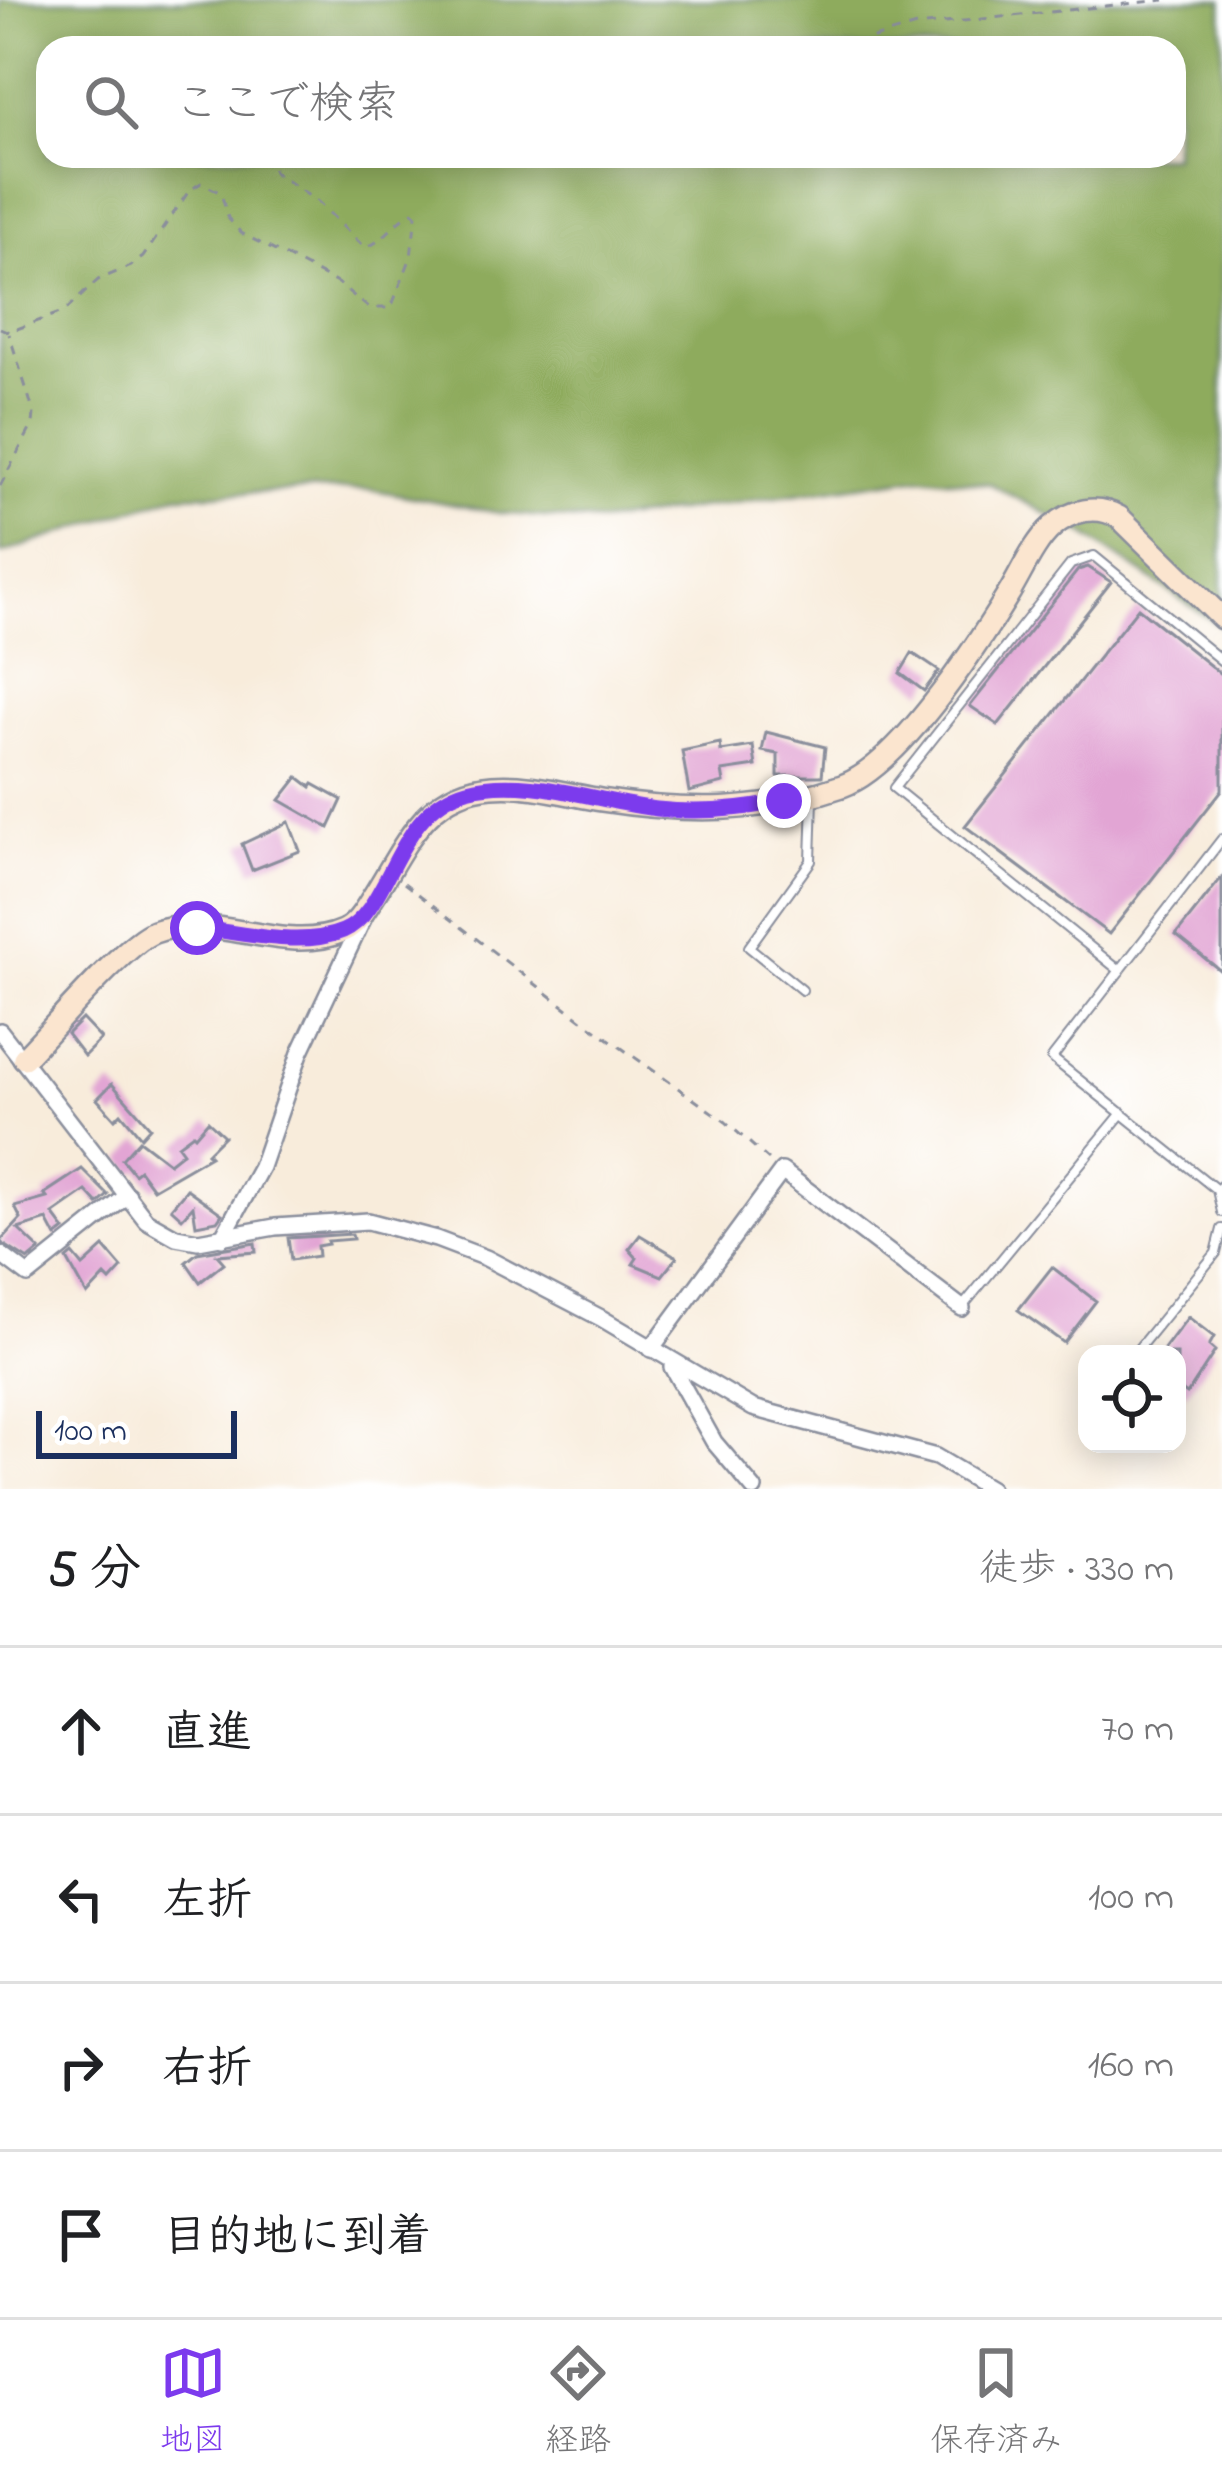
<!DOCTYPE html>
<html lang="ja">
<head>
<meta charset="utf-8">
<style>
  body { margin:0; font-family:"Indie Flower","Klee One",sans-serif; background:#f2f2f2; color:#202124 }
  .controls { position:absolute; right:36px; bottom:36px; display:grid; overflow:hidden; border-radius:24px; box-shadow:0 6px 30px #0003 }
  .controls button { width:108px; height:108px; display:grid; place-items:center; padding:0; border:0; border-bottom:3px solid #e0e0e0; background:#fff; color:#202124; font:60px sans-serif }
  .scale { position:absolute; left:36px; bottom:30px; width:201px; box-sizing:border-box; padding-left:12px; border:6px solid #1b2f5e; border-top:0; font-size:33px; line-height:42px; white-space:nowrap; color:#1b2f5e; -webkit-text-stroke:9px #fff; paint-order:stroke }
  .stop { position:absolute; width:36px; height:36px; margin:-27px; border:9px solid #7c3aed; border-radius:50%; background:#fff }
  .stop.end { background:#7c3aed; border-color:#fff; box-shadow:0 3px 12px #0008 }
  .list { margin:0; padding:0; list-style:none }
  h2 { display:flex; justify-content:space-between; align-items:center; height:156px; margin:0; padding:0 48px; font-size:51px }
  h2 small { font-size:39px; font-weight:400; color:#757577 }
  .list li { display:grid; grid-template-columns:78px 1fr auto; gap:36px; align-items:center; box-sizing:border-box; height:168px; padding:0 48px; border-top:3px solid #e0e0e0 }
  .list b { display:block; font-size:45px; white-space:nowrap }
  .list em { font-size:39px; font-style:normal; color:#757577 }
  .icon { flex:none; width:66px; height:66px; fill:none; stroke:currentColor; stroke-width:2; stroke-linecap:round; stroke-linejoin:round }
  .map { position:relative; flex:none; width:1222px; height:1489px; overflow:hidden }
  .search { position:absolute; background:#fff; box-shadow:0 6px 30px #0003; left:36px; right:36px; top:36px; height:132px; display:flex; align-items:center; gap:30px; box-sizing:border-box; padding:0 42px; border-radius:36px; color:#757577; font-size:45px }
  .sheet { height:828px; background:#fff }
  nav { display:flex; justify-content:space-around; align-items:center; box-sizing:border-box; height:168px; border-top:3px solid #e0e0e0; background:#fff; font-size:33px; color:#757577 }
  nav a { display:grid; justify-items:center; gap:6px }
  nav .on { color:#7c3aed }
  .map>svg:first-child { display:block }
</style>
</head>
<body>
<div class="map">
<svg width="1222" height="1489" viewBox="0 0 1222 1489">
  <rect width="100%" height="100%" fill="#fff"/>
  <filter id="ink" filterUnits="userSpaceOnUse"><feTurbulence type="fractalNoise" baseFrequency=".00833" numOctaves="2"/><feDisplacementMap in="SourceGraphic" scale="24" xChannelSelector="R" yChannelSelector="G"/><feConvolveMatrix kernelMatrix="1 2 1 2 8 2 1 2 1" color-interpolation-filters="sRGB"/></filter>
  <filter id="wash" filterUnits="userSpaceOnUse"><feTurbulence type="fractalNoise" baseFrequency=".004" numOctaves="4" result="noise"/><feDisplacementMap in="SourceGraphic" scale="48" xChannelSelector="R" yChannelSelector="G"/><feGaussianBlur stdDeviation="2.7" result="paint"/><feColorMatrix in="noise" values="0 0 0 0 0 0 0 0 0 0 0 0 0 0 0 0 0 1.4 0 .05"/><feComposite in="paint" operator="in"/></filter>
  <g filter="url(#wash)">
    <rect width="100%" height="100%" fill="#f8ecdb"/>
    <path fill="#8eab5d" stroke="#546d5e" stroke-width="3" fill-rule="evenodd" d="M0,0H1222V627L1081,532L990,484L922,476L602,522L499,513L369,489L177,495L0,554ZM48,48H1174V156H48Z"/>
    <g id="blocks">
      <path fill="#e2a5d4" d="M1088,567L1111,582L998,725L970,706L1078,570Z
        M1138,608L1222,675V790L1109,934L965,826Z
        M912,653L939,671L924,691L900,673Z
        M766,732L825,747L822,776H778V754L762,751Z
        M720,743L721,751L753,746L756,766L722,771L724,783L689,792L682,751Z
        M298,777L311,787L313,784L342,800L329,828L280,800Z
        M289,822L300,851L252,870L242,844Z
        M1222,877V972L1176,935Z
        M82,1019L101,1039L84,1056L67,1034Z
        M112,1084L150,1127L141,1137L121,1113L115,1119L97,1099Z
        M208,1121L224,1136L207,1153L210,1156L153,1189L139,1170L134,1174L122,1159L139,1140L169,1163L183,1152L178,1145L193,1134L195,1136Z
        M82,1169L108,1195L98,1204L86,1191L53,1214L65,1230L56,1237L47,1220L18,1229L40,1250L28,1260L0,1242L21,1219L15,1207L47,1198L44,1194Z
        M187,1189L222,1214L217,1221L196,1225L193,1206L182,1218L171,1208Z
        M352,1234L353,1239L327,1241L328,1244L317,1246L318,1256L291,1260L288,1238Z
        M640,1235L677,1257L662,1276L633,1264L637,1258L629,1249Z
        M255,1243L256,1252L217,1255L224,1263L200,1282L186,1262L197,1253Z
        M104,1247L122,1268L110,1281L105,1276L87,1295L67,1259L73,1254L83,1266Z
        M1052,1267L1096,1301L1064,1343L1018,1310Z
        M1188,1317L1214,1337L1209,1346L1215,1351L1187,1394L1177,1387V1354H1160Z"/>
    </g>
  </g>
  <g filter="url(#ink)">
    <use href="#blocks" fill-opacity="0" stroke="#8a8e9c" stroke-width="3"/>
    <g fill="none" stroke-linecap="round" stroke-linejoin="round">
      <defs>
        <path id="lane" d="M1222,839L1052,1058L1217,1190L1222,1185
          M1120,971L894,788L1071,564L1094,556L1222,661
          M802,990L749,947L811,861L813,797
          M1217,1190L1222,1212
          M963,1306L1122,1113
          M1134,1354L1216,1253L1222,1229"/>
        <path id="street" d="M0,1031L146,1220L176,1237L198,1241L275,1227L368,1221L436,1239L486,1258L601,1318L753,1408L936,1457L990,1489
          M222,1238L261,1167L300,1053L364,917
          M0,1254L28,1275L128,1195
          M651,1349L782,1171L962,1308
          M672,1367L714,1442L754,1489"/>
        <path id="secondary" d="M24,1058C50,1032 126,942 154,932C213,910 284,957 343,931C357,925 365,910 373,897C405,847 425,791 492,786C528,783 566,794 601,800C684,813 761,814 842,786C899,766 976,647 1008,595C1021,574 1034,543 1052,527C1071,510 1097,504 1119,517L1222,618"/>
      </defs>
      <use href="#lane" stroke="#8a8e9c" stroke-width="12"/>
      <use href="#street" stroke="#8a8e9c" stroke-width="20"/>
      <use href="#secondary" stroke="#8a8e9c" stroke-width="26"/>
      <path stroke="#8a8e9c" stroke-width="3" stroke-dasharray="9 9" stroke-linecap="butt" d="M254,48L268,41L284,48
        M838,48L916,26L1164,0
        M0,328L9,332L65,311L98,280L131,266L143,257L189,191L201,183L221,193L228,218L241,233L339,284L369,308H391L411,257L416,215L413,212C395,220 382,245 364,247L318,202L274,172L269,156
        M0,486L33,424L34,413L9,334
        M404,883L582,1020L726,1122L769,1160"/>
      <use href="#lane" stroke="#fff" stroke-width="8"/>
      <use href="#street" stroke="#fff" stroke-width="15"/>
      <use href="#secondary" stroke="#fbe5cf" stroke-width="21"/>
    </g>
  </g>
  <g fill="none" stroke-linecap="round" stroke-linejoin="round" filter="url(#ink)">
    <path stroke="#7c3aed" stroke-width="15" d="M197,928C242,932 300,949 343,931C391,911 394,810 467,790C527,774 597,802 657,809C700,814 742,810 784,801"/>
  </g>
</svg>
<div class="controls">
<button><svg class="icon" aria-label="locate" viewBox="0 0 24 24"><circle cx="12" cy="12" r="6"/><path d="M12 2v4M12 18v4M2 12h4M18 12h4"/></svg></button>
</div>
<div class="scale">100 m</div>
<div class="stop" style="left:197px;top:928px"></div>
<div class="stop end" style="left:784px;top:801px"></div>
<div class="search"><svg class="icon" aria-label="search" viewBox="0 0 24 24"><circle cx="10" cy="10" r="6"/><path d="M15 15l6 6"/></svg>ここで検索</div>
</div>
<section class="sheet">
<h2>5 分<small>徒歩 · 330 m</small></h2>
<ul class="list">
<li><svg class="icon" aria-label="ahead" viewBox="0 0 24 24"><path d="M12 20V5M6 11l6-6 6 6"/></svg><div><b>直進</b></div><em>70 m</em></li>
<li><svg class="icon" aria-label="left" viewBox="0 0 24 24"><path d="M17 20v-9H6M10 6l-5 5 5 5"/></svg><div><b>左折</b></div><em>100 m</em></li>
<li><svg class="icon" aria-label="right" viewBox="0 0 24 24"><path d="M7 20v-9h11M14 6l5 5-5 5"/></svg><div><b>右折</b></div><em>160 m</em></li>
<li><svg class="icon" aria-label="arrive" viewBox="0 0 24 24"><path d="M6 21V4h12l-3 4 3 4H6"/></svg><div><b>目的地に到着</b></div></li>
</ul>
</section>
<nav>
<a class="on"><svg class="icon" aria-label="map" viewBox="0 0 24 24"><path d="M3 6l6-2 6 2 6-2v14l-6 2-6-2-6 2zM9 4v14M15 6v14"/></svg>地図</a>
<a><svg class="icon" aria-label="directions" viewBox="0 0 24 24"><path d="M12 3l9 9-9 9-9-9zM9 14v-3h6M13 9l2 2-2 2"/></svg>経路</a>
<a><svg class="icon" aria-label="saved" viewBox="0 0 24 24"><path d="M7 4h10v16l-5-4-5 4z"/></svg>保存済み</a>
</nav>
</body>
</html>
